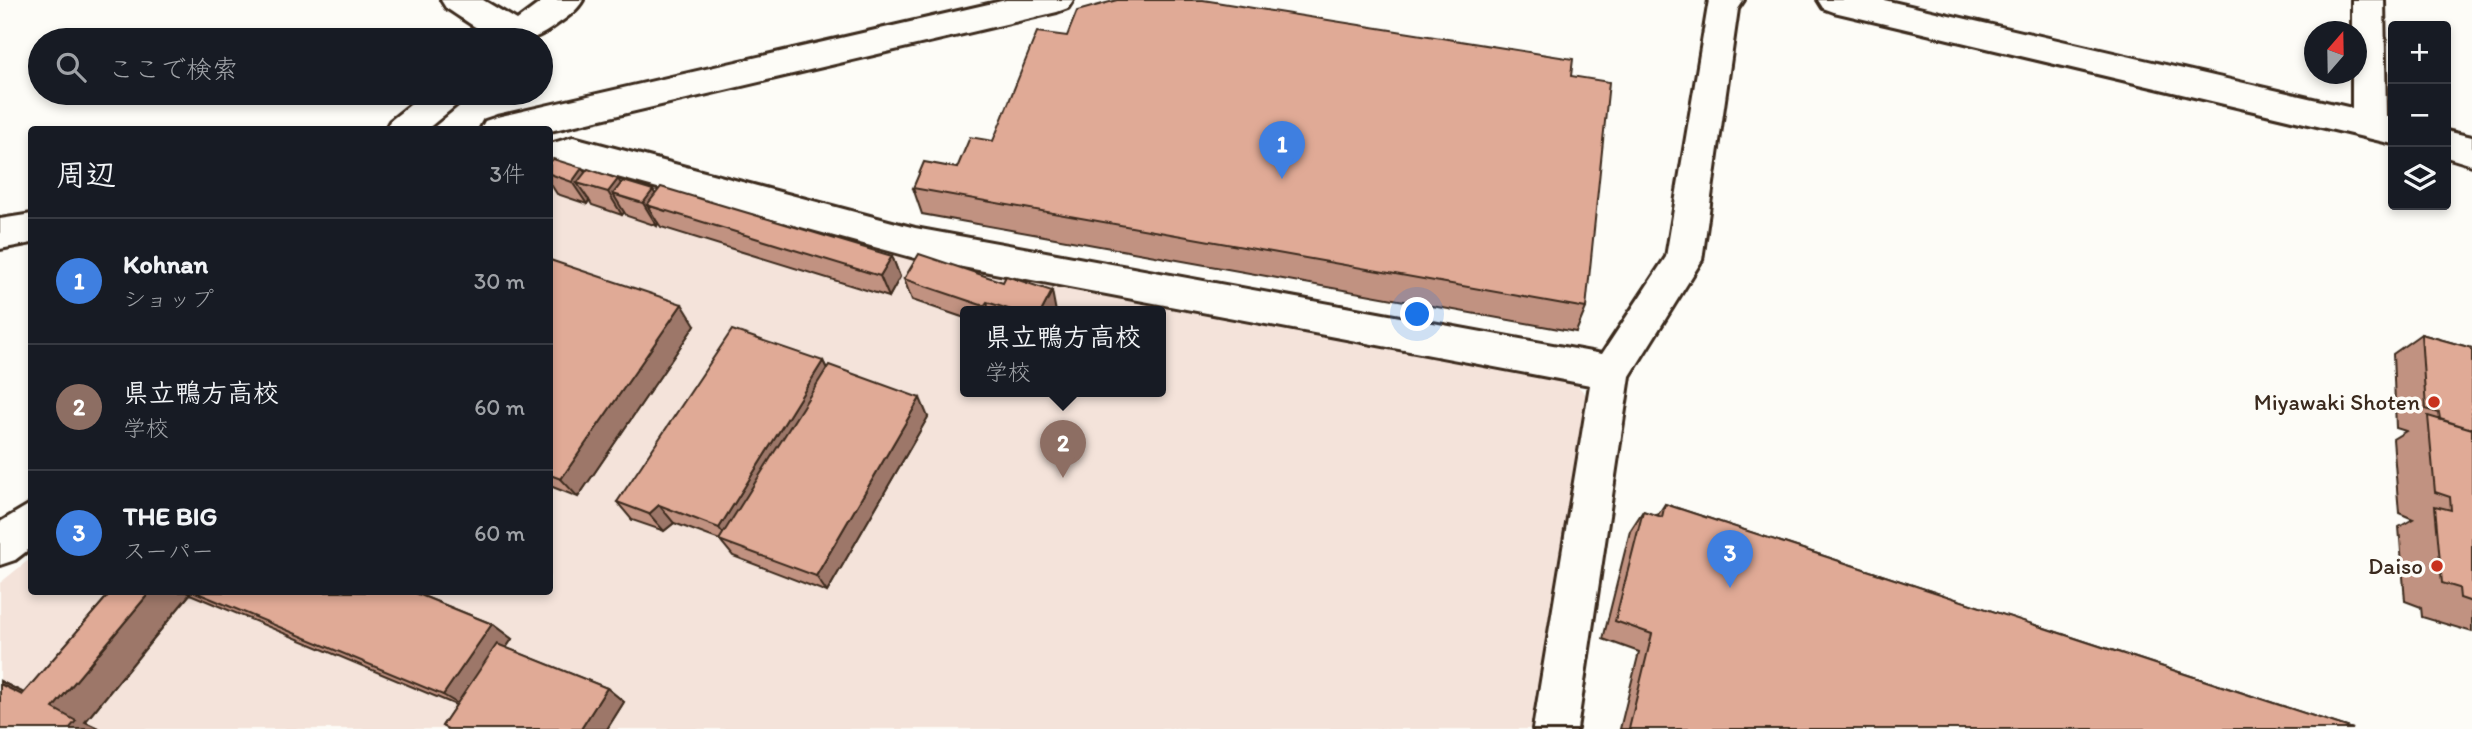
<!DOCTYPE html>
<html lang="ja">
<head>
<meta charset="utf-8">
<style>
  body { margin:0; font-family:Itim,"Klee One",sans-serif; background:#20242c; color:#f1f3f6 }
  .controls { position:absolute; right:21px; top:21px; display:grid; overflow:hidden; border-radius:7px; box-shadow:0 4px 10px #0003 }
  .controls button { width:63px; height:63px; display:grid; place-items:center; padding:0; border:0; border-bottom:2px solid #363941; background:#171b24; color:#f1f3f6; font:35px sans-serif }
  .compass { position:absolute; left:2304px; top:21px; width:63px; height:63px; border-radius:50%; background:#171b24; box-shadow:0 4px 10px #0003; rotate:20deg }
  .you { position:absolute; left:1418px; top:315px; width:24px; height:24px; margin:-18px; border:5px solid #fff; border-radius:50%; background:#1a73e8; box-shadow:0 0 0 10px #1a73e833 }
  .badge { display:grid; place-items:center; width:46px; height:46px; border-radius:50%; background:#2563eb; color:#fff; font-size:23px; font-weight:700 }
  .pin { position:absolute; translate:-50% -58px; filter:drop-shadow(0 2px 4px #0008) }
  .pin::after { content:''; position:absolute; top:37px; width:24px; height:21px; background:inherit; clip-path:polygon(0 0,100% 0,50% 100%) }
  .popup { position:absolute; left:960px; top:306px; width:206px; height:91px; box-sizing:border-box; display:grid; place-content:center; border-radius:7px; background:#171b24; filter:drop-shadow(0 2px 5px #0005); font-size:23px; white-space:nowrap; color:#9ea1a6 }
  .popup b { font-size:26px; color:#f1f3f6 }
  .popup::after { content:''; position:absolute; left:50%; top:100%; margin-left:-14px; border:14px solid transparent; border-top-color:#171b24 }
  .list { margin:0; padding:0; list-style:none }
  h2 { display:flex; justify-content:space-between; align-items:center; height:91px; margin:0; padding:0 28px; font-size:30px }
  h2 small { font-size:23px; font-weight:400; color:#9ea1a6 }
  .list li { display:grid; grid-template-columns:46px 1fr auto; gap:21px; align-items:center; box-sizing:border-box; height:126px; padding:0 28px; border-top:2px solid #363941 }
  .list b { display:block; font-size:26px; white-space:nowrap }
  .list p { margin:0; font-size:23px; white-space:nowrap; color:#9ea1a6 }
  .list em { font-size:23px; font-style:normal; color:#9ea1a6 }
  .icon { flex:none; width:38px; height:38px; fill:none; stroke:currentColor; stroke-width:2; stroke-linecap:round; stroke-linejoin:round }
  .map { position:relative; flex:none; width:2472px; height:729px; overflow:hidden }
  .search { position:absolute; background:#171b24; box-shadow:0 4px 10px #0003; left:28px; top:28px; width:525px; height:77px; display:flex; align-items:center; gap:18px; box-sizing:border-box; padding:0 24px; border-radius:38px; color:#9ea1a6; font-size:26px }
  .panel { position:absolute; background:#171b24; box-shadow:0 4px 10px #0003; left:28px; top:126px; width:525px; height:469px; border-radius:7px }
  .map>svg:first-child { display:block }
</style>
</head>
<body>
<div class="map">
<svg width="2472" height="729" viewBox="0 0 2472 729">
  <rect width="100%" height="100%" fill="#fdfcf7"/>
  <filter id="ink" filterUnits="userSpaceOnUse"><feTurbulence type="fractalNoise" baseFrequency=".0143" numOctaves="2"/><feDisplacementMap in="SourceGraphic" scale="14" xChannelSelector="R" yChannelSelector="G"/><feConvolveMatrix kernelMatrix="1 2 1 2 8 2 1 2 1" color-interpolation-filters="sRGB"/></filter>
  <g filter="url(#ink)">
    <path fill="#f4e3da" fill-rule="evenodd" d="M564,160L1565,372L1589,398L1532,729H0V583L31,558L32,592H550V166ZM965,312H1161V392H965Z"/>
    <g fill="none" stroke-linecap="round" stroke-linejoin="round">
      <defs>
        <path id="minor" d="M441,0H483L517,20L544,0H583C577,11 566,18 556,25C511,59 486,33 446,8Z
          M1709,0H1744L1738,9L1702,260L1630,376L1577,729H1533L1590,385L915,258L573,165L550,170V144L573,137L915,228L1602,354L1666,257Z
          M1818,0H1884L2352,108V74H2356V32H2352V0H2384L2386,116L2393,118V144L1834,12L1823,8Z
          M425,93H465L460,102L426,130H385L390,121Z
          M2446,131L2472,137V165L2446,157Z
          M32,503V547L15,560L0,565V522Z"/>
        <path id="tertiary" d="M1006,0H1073L1068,8L1057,12L550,131L480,130L485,121L497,117Z
          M32,214V243L0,249V219Z"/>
      </defs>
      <use href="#minor" stroke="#3b2a1e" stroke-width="6"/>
      <use href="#tertiary" stroke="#3b2a1e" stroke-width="6"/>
      <use href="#minor" fill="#fdfcf7" fill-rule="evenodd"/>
      <use href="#tertiary" fill="#fdfcf7" fill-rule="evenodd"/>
    </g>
    <path fill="#c19281" stroke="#3b2a1e" stroke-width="2" d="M1067,36L1571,76L1586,308L1576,332L922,214L913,188L957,168L993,141Z
      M550,163L582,168L585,173L655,194L892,256L900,277L889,297L661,227L658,223L657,226L627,216L624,212L622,215L592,205L589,200L587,204L557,194L550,183Z
      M550,260L695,325L578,497L550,486Z
      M904,279L1056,312H965V318L912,300Z
      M2421,334L2472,348V632L2422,617L2421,607L2405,601L2399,527L2413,519L2399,513L2393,439L2406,431L2396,428L2393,354Z
      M823,361L827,369L928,417L827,592L733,556L720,540L674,523L664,531L632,520L617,502Z
      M1665,504L2353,729H1620L1639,652L1603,639L1630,531L1643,511L1657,516Z
      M111,592H413L492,624L512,639L506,648L607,688L624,702L607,729H447L442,726L456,705L190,594L85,722L100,729H0V681L24,693Z"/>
    <path fill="#9d7769" stroke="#3b2a1e" stroke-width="2" d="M582,168L595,188L577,183L589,200L587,204L572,182Z
      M618,179L631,200L613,194L624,212L622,215L608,192Z
      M653,190L665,211L647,205L658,223L657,226L643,203Z
      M892,256L900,277L889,297L880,276Z
      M1052,291L1056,312H1041Z
      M987,302L989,312H986L984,306Z
      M682,304L695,325L578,497L561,479Z
      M823,361L833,381L732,545L719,528Z
      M920,398L928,417L827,592L816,576Z
      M659,505L674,523L664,531L649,514Z
      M150,592H186L190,594L85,722L100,729H69L22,695L0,684V681L53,708Z
      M492,624L512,639L465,708L443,695Z
      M607,688L624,702L607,729H581Z"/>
    <path fill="#e0aa96" stroke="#3b2a1e" stroke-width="2" d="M1117,0H1203L1573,59L1571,76L1609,82L1586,308L913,188L924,162L957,168L970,137L993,141L1037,32L1067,36L1077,11Z
      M553,159L582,168L572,182L550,174V163Z
      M588,169L618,179L608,192L577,183Z
      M623,181L653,190L643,203L613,194Z
      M661,187L892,256L880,276L647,205Z
      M919,254L1003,282L1006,276L1052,291L1041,312H1017L987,302L984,306L904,279Z
      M550,260L682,304L561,479L550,475Z
      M732,330L823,361L719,528L659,505L649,514L617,502Z
      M2421,334L2472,348V429L2440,419L2439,413L2426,409Z
      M829,365L920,398L816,576L719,540Z
      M2428,416L2472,429V602L2460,598L2459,588L2442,583L2435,506L2451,510L2450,497L2435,492Z
      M1665,504L2353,729H1629L1652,634L1615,621L1643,511L1662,517Z
      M111,592H150L53,708L76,721L69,729H0V684L22,695Z
      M195,592H413L492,624L443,695Z
      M497,644L607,688L581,729H448L442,726Z"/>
  </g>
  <g fill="#c8321e" stroke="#fdfcf7" stroke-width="2.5">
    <circle cx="2434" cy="402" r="7"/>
    <circle cx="2437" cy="566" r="7"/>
  </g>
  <g text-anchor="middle" stroke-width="7" stroke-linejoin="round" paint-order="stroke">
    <g font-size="23" fill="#3b2a1e" stroke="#fdfcf7" text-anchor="end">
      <text x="2420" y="410">Miyawaki Shoten</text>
      <text x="2423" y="574">Daiso</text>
    </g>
  </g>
</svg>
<div class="controls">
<button>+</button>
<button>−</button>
<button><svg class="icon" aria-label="layers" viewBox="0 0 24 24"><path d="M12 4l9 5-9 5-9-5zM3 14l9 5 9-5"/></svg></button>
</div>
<svg class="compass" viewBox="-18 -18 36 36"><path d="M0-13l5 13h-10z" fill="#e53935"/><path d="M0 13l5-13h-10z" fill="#9ea1a6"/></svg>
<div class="you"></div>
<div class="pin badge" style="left:1282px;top:179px;background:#3f7fe0">1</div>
<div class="pin badge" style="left:1063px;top:478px;background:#8d6e63">2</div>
<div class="popup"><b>県立鴨方高校</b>学校</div>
<div class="pin badge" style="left:1730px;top:588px;background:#3f7fe0">3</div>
<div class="search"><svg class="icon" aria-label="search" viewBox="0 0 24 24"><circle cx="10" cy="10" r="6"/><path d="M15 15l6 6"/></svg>ここで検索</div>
<section class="panel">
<h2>周辺<small>3件</small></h2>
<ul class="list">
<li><span class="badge" style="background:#3f7fe0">1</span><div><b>Kohnan</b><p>ショップ</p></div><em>30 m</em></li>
<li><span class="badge" style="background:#8d6e63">2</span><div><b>県立鴨方高校</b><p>学校</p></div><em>60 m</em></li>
<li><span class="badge" style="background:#3f7fe0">3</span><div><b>THE BIG</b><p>スーパー</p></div><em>60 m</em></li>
</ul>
</section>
</div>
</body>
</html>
